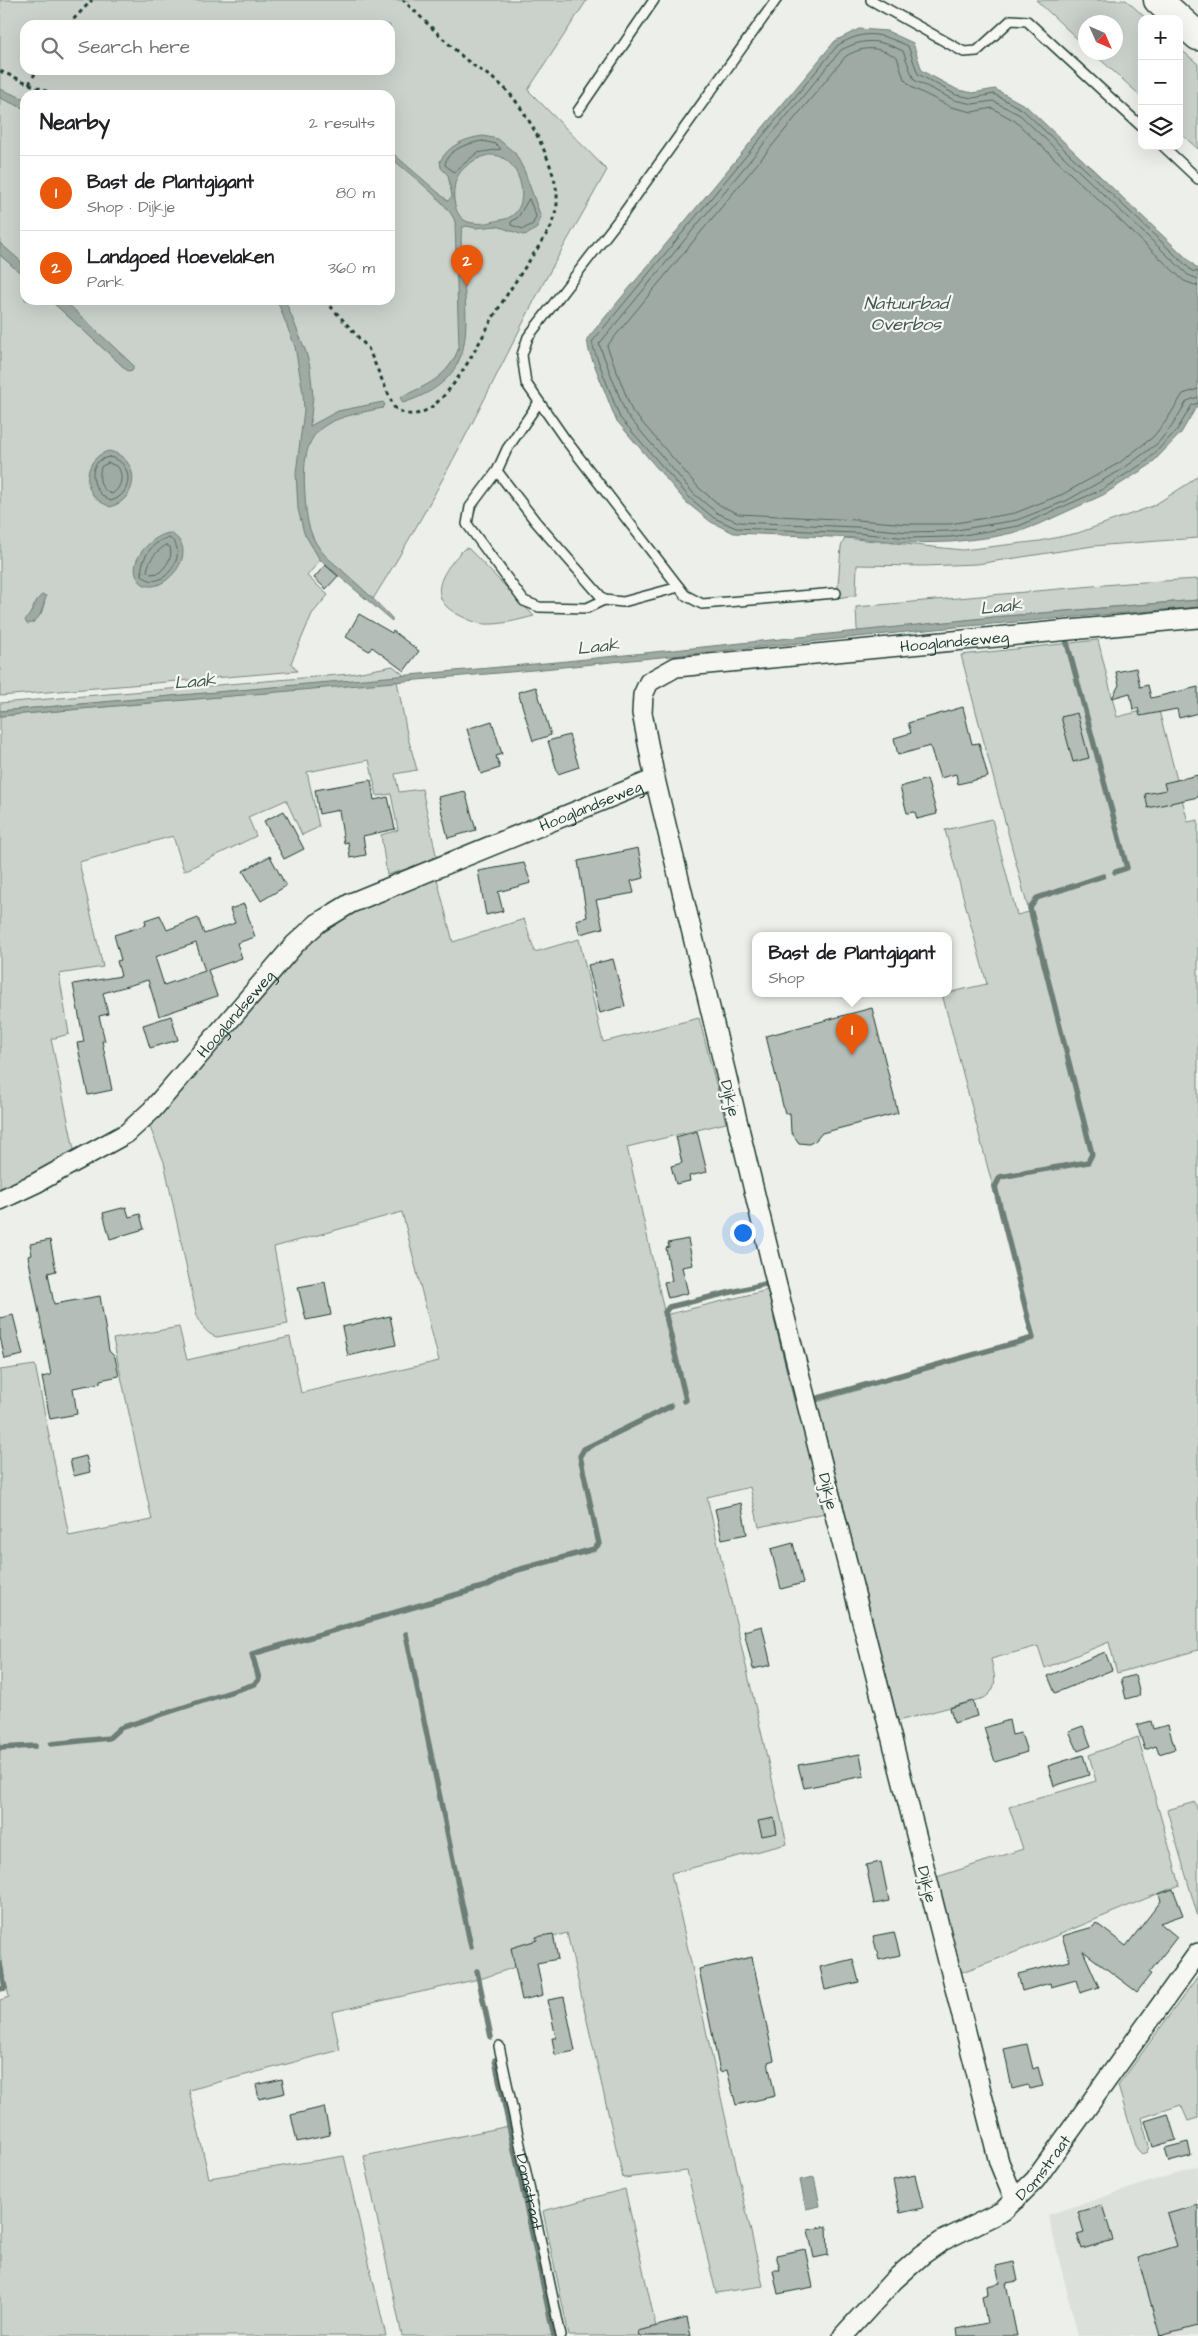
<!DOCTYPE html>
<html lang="en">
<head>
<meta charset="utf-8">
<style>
  body { margin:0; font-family:"Architects Daughter",sans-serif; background:#f6f6f6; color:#202124 }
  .controls { position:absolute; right:15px; top:15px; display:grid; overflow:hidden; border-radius:10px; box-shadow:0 5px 20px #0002 }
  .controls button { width:45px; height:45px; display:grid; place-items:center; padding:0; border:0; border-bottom:1px solid #e0e0e0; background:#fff; color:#202124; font:25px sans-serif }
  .compass { position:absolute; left:1078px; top:15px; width:45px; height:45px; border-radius:50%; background:#fff; box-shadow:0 5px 20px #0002; rotate:135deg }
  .you { position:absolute; left:742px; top:1232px; width:18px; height:18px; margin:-12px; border:4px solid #fff; border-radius:50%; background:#1a73e8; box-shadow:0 0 0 8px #1a73e833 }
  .badge { display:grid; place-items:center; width:32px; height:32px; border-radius:50%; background:#ea580c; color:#fff; font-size:16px; font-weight:700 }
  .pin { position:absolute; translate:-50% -41px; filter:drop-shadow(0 1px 2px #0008) }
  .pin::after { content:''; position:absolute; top:26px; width:18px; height:15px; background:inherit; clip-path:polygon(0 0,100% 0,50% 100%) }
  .popup { position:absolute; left:752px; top:932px; width:200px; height:65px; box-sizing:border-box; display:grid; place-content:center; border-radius:10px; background:#fff; filter:drop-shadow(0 1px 4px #0005); font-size:16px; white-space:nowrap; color:#757577 }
  .popup b { font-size:19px; color:#202124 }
  .popup::after { content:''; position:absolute; left:50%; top:100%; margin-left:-10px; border:10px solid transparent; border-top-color:#fff }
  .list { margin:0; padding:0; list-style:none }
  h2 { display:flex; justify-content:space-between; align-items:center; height:65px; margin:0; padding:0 20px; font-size:21px }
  h2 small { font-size:16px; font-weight:400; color:#757577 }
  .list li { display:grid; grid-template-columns:32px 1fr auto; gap:15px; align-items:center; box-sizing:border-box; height:75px; padding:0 20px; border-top:1px solid #e0e0e0 }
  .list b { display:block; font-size:19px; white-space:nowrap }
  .list p { margin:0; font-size:16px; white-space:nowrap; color:#757577 }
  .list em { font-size:16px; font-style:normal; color:#757577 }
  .icon { flex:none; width:28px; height:28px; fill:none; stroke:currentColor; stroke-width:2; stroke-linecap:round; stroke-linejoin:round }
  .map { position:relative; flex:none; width:1198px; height:2336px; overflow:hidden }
  .search { position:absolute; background:#fff; box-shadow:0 5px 20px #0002; left:20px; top:20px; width:375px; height:55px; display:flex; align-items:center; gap:12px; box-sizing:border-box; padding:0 18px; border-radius:15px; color:#757577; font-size:19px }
  .panel { position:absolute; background:#fff; box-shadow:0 5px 20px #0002; left:20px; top:90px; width:375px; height:215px; border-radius:15px }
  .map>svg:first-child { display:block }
</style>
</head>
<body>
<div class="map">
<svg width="1198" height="2336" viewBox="0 0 1198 2336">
  <rect width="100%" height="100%" fill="#edefea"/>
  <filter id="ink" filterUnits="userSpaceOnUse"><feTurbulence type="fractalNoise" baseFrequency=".02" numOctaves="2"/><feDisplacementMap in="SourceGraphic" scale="10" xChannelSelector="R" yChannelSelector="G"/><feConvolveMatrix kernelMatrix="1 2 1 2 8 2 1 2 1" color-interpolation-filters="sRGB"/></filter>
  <g filter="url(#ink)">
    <path fill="#dce0db" d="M1198,2166V2336H1078L1048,2215Z"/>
    <path fill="#cbd2cc" stroke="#758880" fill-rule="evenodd" d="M0,0H587L528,90L607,170C580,219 550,268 525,319C477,414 430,509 373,599L318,556L320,560L307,576L328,595L312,614L291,663L297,671L0,696V255L25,277V300H50L128,371L56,300H390V95H25V272L0,249ZM25,25H390V70H25ZM42,595L46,596L41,614L26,619C35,612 33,602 42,595Z
      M1036,0H1126L1147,19H1142V97L1093,53L1116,52V22H1086L1085,46Z
      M1179,48L1198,64V149L1179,132Z
      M1198,475V538L1093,546L977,564L923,566L857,565L856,595L837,598L841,547L845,538L963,550L1040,541L1078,533L1153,506L1189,483Z
      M465,548L469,549L534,616C518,620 501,625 484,624C475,623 467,619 459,615C423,597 444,569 465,548Z
      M1198,579V600L994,617L859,632L857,629L856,607L1127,583Z
      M1098,640L1117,717L1158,707L1188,822L1198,820V1650L1117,1673L1109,1642L1045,1668L1038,1646L991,1659C994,1675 1000,1688 984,1698L898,1721L817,1402L1033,1339L942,994L987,984L945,830L992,819L1017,915L1029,912L961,655Z
      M393,666L405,676L0,711V703L350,674Z
      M397,681L407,734L417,770L395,774L399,792L422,789L437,859L387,875L381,835L398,830L391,794L377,796L369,760L307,772L319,827L302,835L286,800L248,817L256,836L184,871L173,836L79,862L103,967L59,974L69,1034L51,1039L75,1154L0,1192V716Z
      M436,875L453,942L524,919L535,952L579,939L603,1042L699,1018L726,1123L627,1147L665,1315L768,1290L825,1513L759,1527L750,1487L707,1497L787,1844L671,1873L763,2286L716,2293L687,2171L623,2178L567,1933L515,1948L518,1966L483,1978L332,2012L340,2050L189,2090L209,2178L344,2156L386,2336H0V2000L9,1997L0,1956V1370L35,1365L69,1536L152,1520L113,1339L179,1327L187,1360L290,1337L301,1393L439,1361L402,1212L274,1247L288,1324L217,1337C206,1334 202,1326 197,1316L164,1162L149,1125L299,952L320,931L349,913Z
      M1138,1737L1180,1885C1106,1914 1034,1947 959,1973L937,1877L1023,1849L1009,1807L1096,1781L1089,1755Z
      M1195,1802L1198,1812V1917L1167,1810Z
      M1198,1976V2118L1188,2121L1181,2105L1141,2118L1149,2146L1147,2152L1142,2154L1137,2149L1118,2086Z
      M509,2126L554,2336H402L364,2156Z
      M625,2189L658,2336H569L543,2211Z"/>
    <path fill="#9faaa4" stroke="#6c7e77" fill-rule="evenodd" d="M859,29L887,31L913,43L922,71L958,90L973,93L995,89L1026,106L1198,269V404L1181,433L1150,465L1103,495L1044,522L1021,531L993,537L951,542L908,543L856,538L734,533L711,522L686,502L616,420L589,351L587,339L835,41Z
      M0,89L25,99V109L0,98Z
      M483,136L498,139L515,153L524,170L541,217L537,228L528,234L523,235L497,226L476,228L466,226L462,228C460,239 462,252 463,263C466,329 480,378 403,403L400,397C426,386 449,377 459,347L455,222C451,205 405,170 390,157V151L448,201L452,196L448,175L441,168L440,161C449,145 466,138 483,136ZM488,155C493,155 498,155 503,158C520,167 530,201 513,215C508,219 501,220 495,221C486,224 477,224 468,222C451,216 451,186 459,174C466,164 477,158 488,155Z
      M0,243L25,265V277L0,255Z
      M50,300H64L133,365V370L128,371Z
      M277,300H285L306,352L310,367L313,396L310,426L338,411L383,402L385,405L383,408C322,420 300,426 305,495C306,514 308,534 320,549C326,558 337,565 345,573C361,587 377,602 392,618V621L320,560L304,533L298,509L296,473L304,410L303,393L295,347Z
      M109,451C141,458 140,499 110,507C107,505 102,503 99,501C80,487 86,456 109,451Z
      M170,533C208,552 152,608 137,577C128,559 154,534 170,533Z
      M42,595L46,596C43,608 40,623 27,624L25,620C33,613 33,602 42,595Z
      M1198,600V607L956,627L533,670L0,716V711L557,662L994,617Z
      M814,2177L820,2206L806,2209L800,2180Z"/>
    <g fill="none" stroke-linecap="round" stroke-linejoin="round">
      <path stroke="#526961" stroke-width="1" d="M483,141L496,144L501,149L477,153L454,172L445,165C447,149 469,143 483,141Z
        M529,199L536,216L533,224L523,229L511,225V222L518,217Z
        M1198,272L1192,271L1023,110L994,94L973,98L956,95L918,74L908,46C879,33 866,29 838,45L592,342L594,350L620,418L690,498L714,518L736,528L856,533L909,538L951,537L1019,526L1101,490L1147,461L1177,430L1192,405L1198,403
        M1198,279L1188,275L1020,115L993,101L973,104L954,100L914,80L903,51C879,40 866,37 841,50L599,344L626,414L694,494L717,513L738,522L857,527L909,532L951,531L1017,520L1066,501L1123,469L1158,443L1172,426L1187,401L1198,397
        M1198,286L1184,281L1015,121L992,108L972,112L951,107L913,88L904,79L897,57C877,47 866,45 846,56L607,346L632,411L699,488L721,506L739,514L857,520L909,524H950L1015,513L1063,494L1119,463L1153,437L1166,421L1183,394L1198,389
        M109,457C134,461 134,494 111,501C92,494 83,461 109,457Z
        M109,463L118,467C124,477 121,488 112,494C100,490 98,479 101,467Z
        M169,538C193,551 161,596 142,575C139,560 154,539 169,538Z
        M166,545L170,547C173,558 167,565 159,573L150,574L147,571C149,559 157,551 166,545Z"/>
      <path stroke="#6c7e77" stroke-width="5.5" d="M1066,639L1127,868L1115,872
        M776,1318L797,1403H799
        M815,1399L1033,1338L995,1187L1000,1177L1088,1162L1092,1154L1030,908L1037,898L1103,876
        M684,1401L686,1400L665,1312L669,1307L765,1284L768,1286L770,1292
        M406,1634L471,1947
        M51,1744L109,1738L120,1728L255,1684L259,1679L252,1654L486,1586L514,1571L594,1549L599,1544L580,1456L584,1449L671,1406
        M0,1748L35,1746
        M0,1964L5,1988L0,1989
        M477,1971L491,2037
        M495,2060L554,2336"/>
    </g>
    <path fill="#b4bdb8" stroke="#1f3d34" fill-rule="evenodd" d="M325,565L338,576L326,589L314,578Z
      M359,614L392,633L393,631L419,651L404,671L372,647L369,651L346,637Z
      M1136,668L1140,687L1148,685L1151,698L1198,687V713L1179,718L1177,709L1140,716L1138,708L1133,709L1130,693L1112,698L1119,685L1116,672Z
      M536,687L551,735L533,741L518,692Z
      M963,707L972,744L979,743L988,777L958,784L956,774L940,778L930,746L898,755L894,738L911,733L908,723Z
      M1077,713L1089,758L1073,762L1061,717Z
      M492,721L502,754L496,756L500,768L481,774L467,729Z
      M569,735L579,767L558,774L548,741Z
      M1198,775V797L1148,808L1145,794L1166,790L1164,783Z
      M927,779L937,814L917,819L915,812L907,813L900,787Z
      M371,780L374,800L388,797L395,829L363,836L366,855L350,858L348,842L344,843L339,810L319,814L315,790Z
      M465,791L476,830L448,838L438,797Z
      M284,811L304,849L284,859L264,821Z
      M638,848L644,878L631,881L634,893L596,900L603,928L580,934L576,920L587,917L578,861Z
      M270,856L286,886L261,901L243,871Z
      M524,863L531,883L498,892L503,911L486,915L478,871Z
      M244,904L255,937L237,943L242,958L208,970L217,996L159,1016L148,980L103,993L108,1014L99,1016L105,1041H102L112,1090L88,1095L77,1043L84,1042L73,984L121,976L117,961L121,960L114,935L146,925L145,920L160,915L167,930L198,918L204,934L235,923L230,909ZM196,943L205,971L164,985L155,957Z
      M613,959L625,1006L600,1013L588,965Z
      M872,1008L898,1113L822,1133L816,1140L809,1144L799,1143L791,1132L790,1113L785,1114L766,1036Z
      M171,1016L178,1040L150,1048L143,1025Z
      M697,1131L707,1172L689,1176L690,1181L676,1184L671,1166L682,1163L676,1137Z
      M126,1207L129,1217L140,1214L144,1229L110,1239L103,1213Z
      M688,1239L693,1265L682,1267L688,1293L668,1298L664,1282L672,1281L666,1248L669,1247L668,1243Z
      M50,1240L56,1271L48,1273L54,1304L100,1296L109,1351L115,1357L119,1376L100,1380V1383L73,1388L77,1414L50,1419L42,1377L51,1375L28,1256L32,1255L30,1244Z
      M325,1282L331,1315L306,1320L298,1287Z
      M13,1315L23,1355L5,1359L0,1337V1318Z
      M390,1316L396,1345L348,1356L342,1327Z
      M86,1456L90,1472L74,1476L70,1460Z
      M741,1503L747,1534L722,1539L715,1509Z
      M793,1543L803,1583L781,1589L771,1549Z
      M762,1626L771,1665L753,1669L744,1631Z
      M1105,1652L1112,1670L1055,1693L1048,1676Z
      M1135,1675L1140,1695L1126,1699L1121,1679Z
      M973,1701L977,1716L954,1723L950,1708Z
      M1009,1720L1012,1735L1021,1733L1027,1752L995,1762L984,1728Z
      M1151,1721L1153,1729L1168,1725L1175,1749L1159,1754L1156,1746L1145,1750L1137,1725Z
      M1083,1726L1091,1746L1078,1751L1069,1731Z
      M860,1754L864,1776L804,1788L798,1765Z
      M1083,1755L1089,1775L1054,1786L1048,1766Z
      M774,1818L777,1833L762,1836L758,1821Z
      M881,1862L889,1901L874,1904L866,1865Z
      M1173,1889L1183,1915L1160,1923L1177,1937L1149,1973L1151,1974L1137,1992L1083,1951L1099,1987L1080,1993L1076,1980L1051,1987L1050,1983L1022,1991L1018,1974L1070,1961L1062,1936L1093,1927L1096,1923L1126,1946L1161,1901L1159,1894Z
      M894,1932L900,1955L879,1960L873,1936Z
      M553,1934L558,1959L537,1963L543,1995L522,2000L511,1948L537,1940L536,1937Z
      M752,1957L774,2060L768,2062L775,2096L736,2105L727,2070L720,2072L699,1969Z
      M853,1959L859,1982L825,1990L820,1967Z
      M564,1997L575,2051L555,2055L552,2038H556L548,2000Z
      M1027,2044L1033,2069L1038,2067L1043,2086L1029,2089L1028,2085L1012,2089L1004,2049Z
      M282,2079L285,2093L259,2099L256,2085Z
      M324,2107L330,2135L297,2142L291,2115Z
      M1168,2114L1176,2140L1153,2147L1145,2121Z
      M1188,2142L1191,2156L1169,2162L1165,2148Z
      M915,2175L923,2208L900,2213L893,2180Z
      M1102,2205L1113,2240L1082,2249L1077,2234L1084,2232L1078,2212Z
      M1198,2205V2326L1160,2336L1138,2258L1177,2246L1167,2214Z
      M827,2226L828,2255L814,2258L808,2230Z
      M805,2249L813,2287L778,2294L773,2270H780L776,2255Z
      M1014,2262L1018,2281L1006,2283L1017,2336H958L957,2329L987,2323L982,2297L988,2295L987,2286L1000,2283L996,2266Z
      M687,2318L691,2336H639L638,2331Z"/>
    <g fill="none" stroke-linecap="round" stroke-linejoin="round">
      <defs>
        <g id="service">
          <path d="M776,0L623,214L528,337L522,355L526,383L565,439L685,595L702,604L836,593"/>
          <path d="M871,0L964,52L977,51L1011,20L1027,21L1142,127"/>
          <path d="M578,111L654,0"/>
          <path d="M1163,146L1198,179"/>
          <path d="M539,402L507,449L497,471L536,522L604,600L623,602L679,587"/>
          <path d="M497,471L470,507L467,524L524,601L539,607L587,608L604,600"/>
          <path id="s1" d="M499,2046L561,2336"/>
        </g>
        <g id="minor">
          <path id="s2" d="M0,1200L36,1183L127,1133L152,1110L295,944L318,923L351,903L655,779"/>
          <path id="s3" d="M1016,2199L1010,2189L999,2162L776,1282L655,779L642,713L643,695L649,682L676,667L1198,618"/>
          <path id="s4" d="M843,2336L893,2281L922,2255L942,2241L1003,2211L1035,2180L1198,1953"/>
        </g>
        <path id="motorway" d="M1158,0L1179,19
          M1179,19L1198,36"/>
      </defs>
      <use href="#service" stroke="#1f3d34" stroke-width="12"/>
      <use href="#minor" stroke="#1f3d34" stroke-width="22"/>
      <use href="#motorway" stroke="#1f3d34" stroke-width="31"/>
      <path stroke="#1f3d34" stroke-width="3" stroke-dasharray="4 4" stroke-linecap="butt" d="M68,25L92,0
        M0,71L55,95
        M29,84L37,70
        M325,300L368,348L394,407C436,443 481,335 497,311C514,282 534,255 551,227C553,219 556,212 557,204C560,172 526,106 501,85C490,75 475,68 464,58C443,39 423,19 403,0"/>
      <use href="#service" stroke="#f6f6f2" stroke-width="9"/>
      <use href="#minor" stroke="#f6f6f2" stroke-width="19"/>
      <use href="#motorway" stroke="#f6f6f2" stroke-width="28"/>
    </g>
  </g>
  <g text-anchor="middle" stroke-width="4.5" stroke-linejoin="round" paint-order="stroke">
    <g font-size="16" fill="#1f3d34" stroke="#f6f6f2">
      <text dy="6" stroke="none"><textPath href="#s3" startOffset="1876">Hooglandseweg</textPath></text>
      <text dy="6" stroke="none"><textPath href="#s2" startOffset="725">Hooglandseweg</textPath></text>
      <text dy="6" stroke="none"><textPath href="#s2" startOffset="305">Hooglandseweg</textPath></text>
      <text transform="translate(731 1098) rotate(76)" y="6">Dijkje</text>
      <text transform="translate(829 1491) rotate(76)" y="6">Dijkje</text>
      <text transform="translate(928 1884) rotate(76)" y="6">Dijkje</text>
      <text dy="6" stroke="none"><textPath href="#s4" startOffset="265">Domstraat</textPath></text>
      <text dy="6" stroke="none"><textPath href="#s1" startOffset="149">Domstraat</textPath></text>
    </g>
    <g font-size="18" font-style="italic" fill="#3f5850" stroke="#f6f6f2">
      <text x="906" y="309">Natuurbad<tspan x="906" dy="21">Overbos</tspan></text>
      <text transform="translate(1001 606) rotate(-6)" y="6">Laak</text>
      <text transform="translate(598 646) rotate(-6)" y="6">Laak</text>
      <text transform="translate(195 681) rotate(-5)" y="6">Laak</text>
    </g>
  </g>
</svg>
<div class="controls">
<button>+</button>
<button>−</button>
<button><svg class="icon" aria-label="layers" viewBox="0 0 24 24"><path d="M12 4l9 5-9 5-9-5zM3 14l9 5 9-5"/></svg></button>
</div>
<svg class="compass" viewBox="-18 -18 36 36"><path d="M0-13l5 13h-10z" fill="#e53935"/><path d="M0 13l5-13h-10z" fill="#757577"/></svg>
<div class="you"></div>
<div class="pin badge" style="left:852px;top:1055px">1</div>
<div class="popup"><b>Bast de Plantgigant</b>Shop</div>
<div class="pin badge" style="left:467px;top:286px">2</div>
<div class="search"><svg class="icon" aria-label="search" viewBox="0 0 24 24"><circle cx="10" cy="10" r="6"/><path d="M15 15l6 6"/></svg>Search here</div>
<section class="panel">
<h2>Nearby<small>2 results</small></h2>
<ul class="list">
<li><span class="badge">1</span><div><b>Bast de Plantgigant</b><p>Shop · Dijkje</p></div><em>80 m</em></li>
<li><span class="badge">2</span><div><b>Landgoed Hoevelaken</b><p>Park</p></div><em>360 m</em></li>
</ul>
</section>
</div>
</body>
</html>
